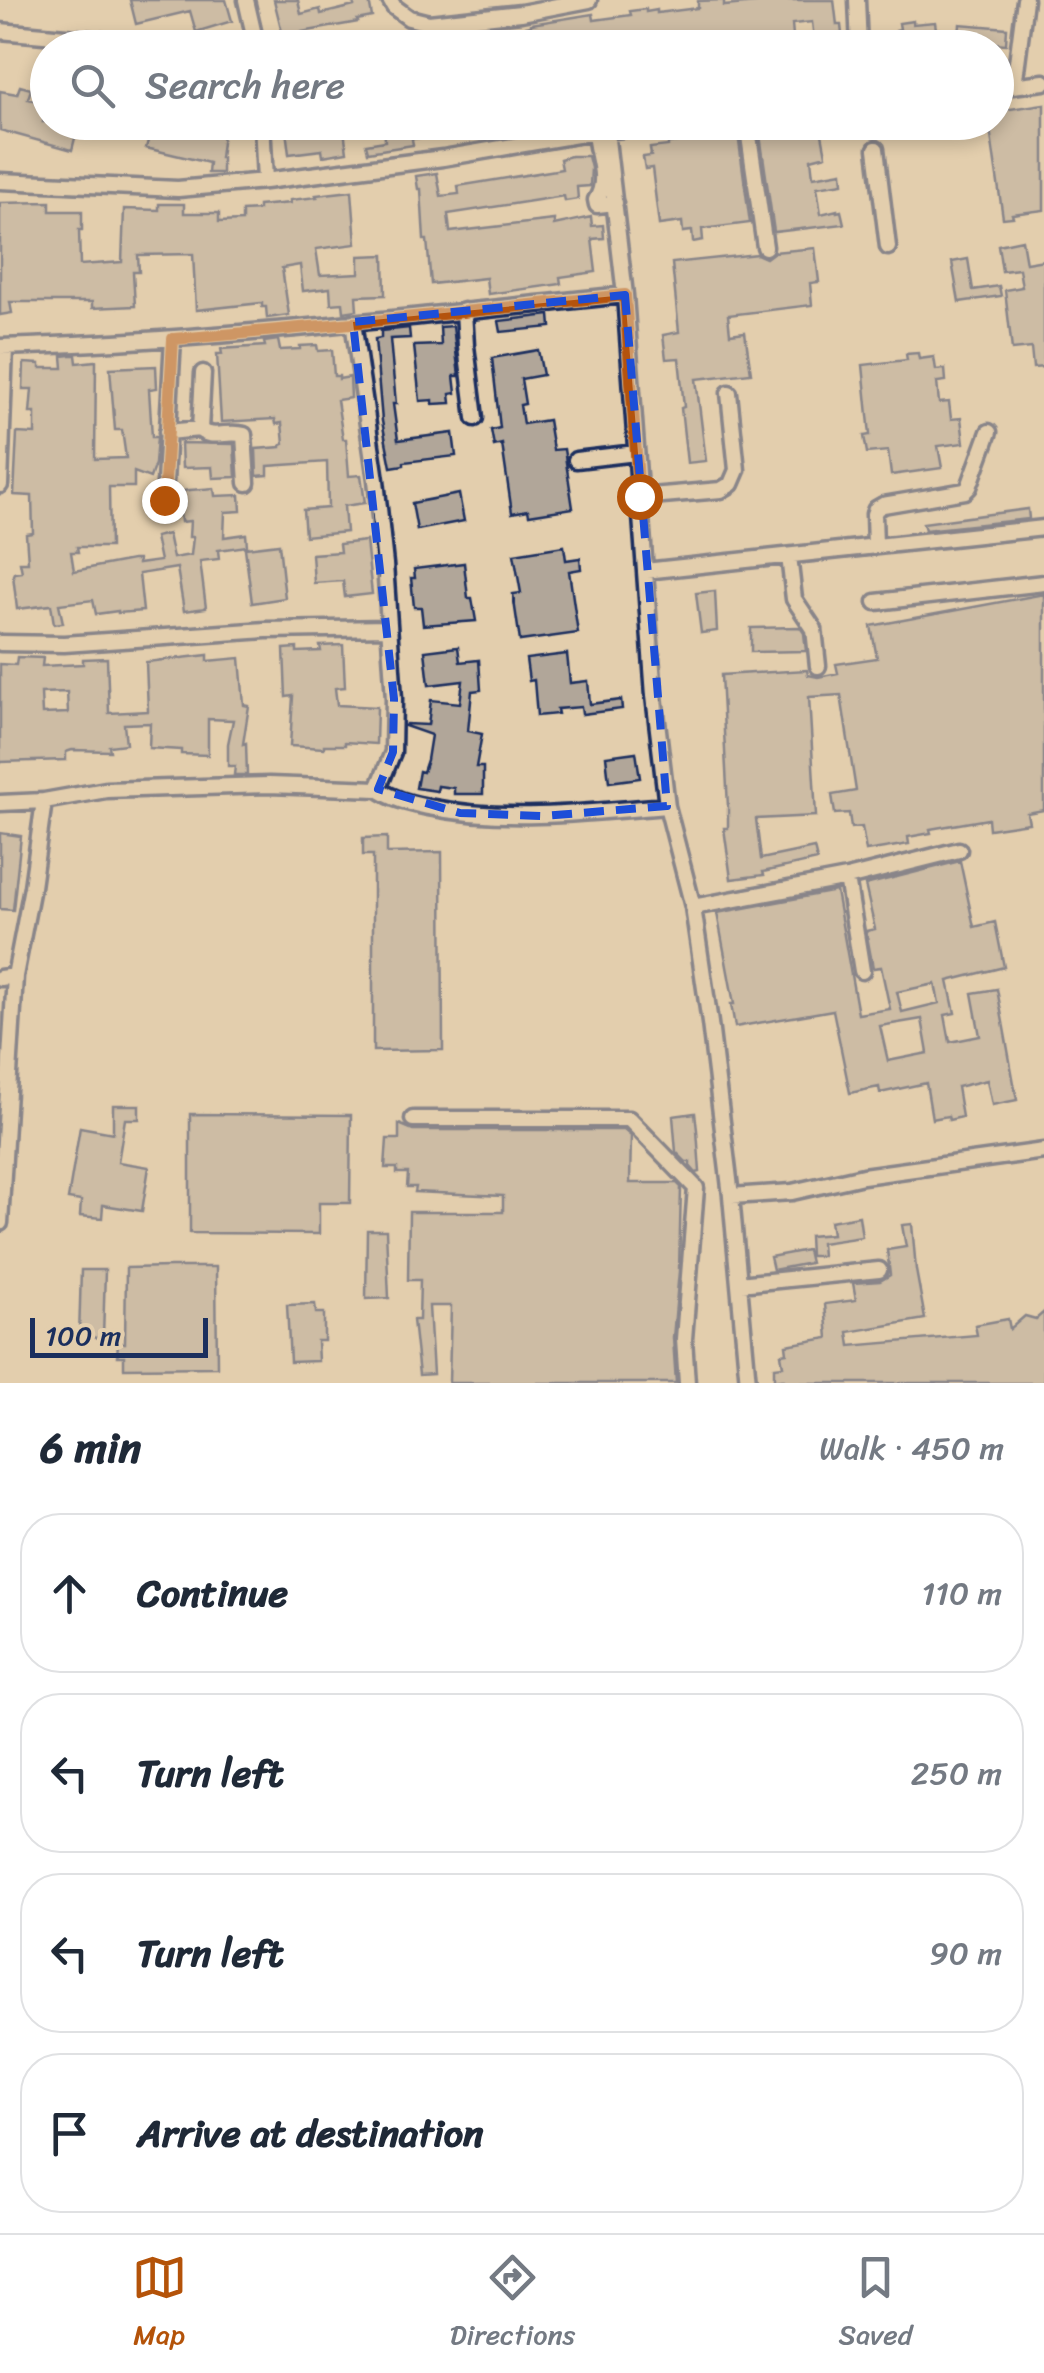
<!DOCTYPE html>
<html lang="en">
<head>
<meta charset="utf-8">
<style>
  body { margin:0; font-family:Sriracha,sans-serif; background:#f2f2f3; color:#1f2937 }
  .scale { position:absolute; left:30px; bottom:25px; width:178px; box-sizing:border-box; padding-left:10px; border:5px solid #1b2f5e; border-top:0; font-size:28px; line-height:35px; white-space:nowrap; color:#1b2f5e; -webkit-text-stroke:8px #e3cead; paint-order:stroke }
  .stop { position:absolute; width:30px; height:30px; margin:-22px; border:8px solid #b45309; border-radius:50%; background:#fff }
  .stop.end { background:#b45309; border-color:#fff; box-shadow:0 2px 10px #0008 }
  .list { margin:0; padding:0; list-style:none }
  h2 { display:flex; justify-content:space-between; align-items:center; height:130px; margin:0; padding:0 40px; font-size:42px }
  h2 small { font-size:32px; font-weight:400; color:#747a83 }
  .list li { display:grid; grid-template-columns:65px 1fr auto; gap:30px; align-items:center; box-sizing:border-box; height:160px; margin:0 20px 20px; padding:0 20px; border:2px solid #e0e1e3; border-radius:40px }
  .list b { display:block; font-size:38px; white-space:nowrap }
  .list em { font-size:32px; font-style:normal; color:#747a83 }
  .icon { flex:none; width:55px; height:55px; fill:none; stroke:currentColor; stroke-width:2; stroke-linecap:round; stroke-linejoin:round }
  .map { position:relative; flex:none; width:1044px; height:1383px; overflow:hidden }
  .search { position:absolute; background:#fff; box-shadow:0 5px 15px #0003; left:30px; right:30px; top:30px; height:110px; display:flex; align-items:center; gap:25px; box-sizing:border-box; padding:0 35px; border-radius:55px; color:#747a83; font-size:38px }
  .sheet { height:850px; background:#fff }
  nav { display:flex; justify-content:space-around; align-items:center; box-sizing:border-box; height:140px; border-top:2px solid #e0e1e3; background:#fff; font-size:28px; color:#747a83 }
  nav a { display:grid; justify-items:center; gap:5px }
  nav .on { color:#b45309 }
  .map>svg:first-child { display:block }
</style>
</head>
<body>
<div class="map">
<svg width="1044" height="1383" viewBox="0 0 1044 1383">
  <rect width="100%" height="100%" fill="#e3cead"/>
  <filter id="ink" filterUnits="userSpaceOnUse"><feTurbulence type="fractalNoise" baseFrequency=".01" numOctaves="2"/><feDisplacementMap in="SourceGraphic" scale="20" xChannelSelector="R" yChannelSelector="G"/><feConvolveMatrix kernelMatrix="1 2 1 2 8 2 1 2 1" color-interpolation-filters="sRGB"/></filter>
  <g filter="url(#ink)">
    <path fill="#b1a699" stroke="#1b2f5e" stroke-width="2.5" fill-rule="evenodd" d="M130,0H226L232,21L196,32L190,11L136,24Z
      M274,0H298L301,14L320,9L321,14L354,6L353,0H369L372,17L357,20L358,22L302,32L304,48H286Z
      M724,0V6L784,0H834L837,25H841L842,34H840L842,48H815L812,22L792,24L794,48H767L765,39L729,44L730,48H668L667,42L627,48H476L475,42L500,38L499,32L531,26V24L593,14L594,20L631,15L630,11L646,9V12L657,10V13L698,8V1Z
      M913,21V24L935,22L936,29H940L942,39L959,36L960,24L1007,28L1006,44L965,41L966,48H921V42L923,40L898,44L896,30L900,29L899,23Z
      M20,86L31,89L28,99L48,103L43,122H79L72,150L0,130V91L17,94Z
      M1044,104V210L1012,214L1013,217L1003,218L989,122H996V111Z
      M153,122H182L208,129V132L223,134L220,158H222V173H208L209,163L146,148Z
      M285,122H343L347,152L323,156L322,150L289,154Z
      M384,122H439L440,135L412,139L413,145L368,152L366,144L385,141Z
      M801,129L802,132L821,129L826,155L811,159L813,177L842,172L843,183L817,187L821,214L837,210V212L841,211L844,224L774,232L760,135Z
      M738,134L750,223L702,229L703,240L693,242L692,231L683,232L682,222L659,225L652,168L645,169L643,157L651,156L650,148L668,146V143Z
      M571,156H588L591,168L590,186L577,187L578,199L565,201L564,196L448,214L450,232L554,220V225L591,217L592,226L603,225L604,238L592,239L596,272L560,277L561,284L488,294L486,278L431,284L427,240H424L421,189H418L416,176L437,173L441,196L459,194L458,186L562,169L560,159Z
      M352,191L356,244L316,249L320,275L359,273V256L384,255L385,295L356,296L357,310L344,312L343,303L331,304L330,288L303,291L300,265L282,268L289,315L267,318L266,307H262V303L196,310L193,254L138,255L139,272H133L135,306L92,308V302H10L12,313L0,315V203L50,202V211H82V230H79L80,265L122,262L124,209L159,210V204H184V213H219V222L242,221V211L258,210V206L290,203V200L317,197L316,195Z
      M1022,240L1026,263L1044,260V367L1033,368L1031,348L1012,350L1005,290L1022,287L1019,269L1002,271L998,245Z
      M815,248L819,282L810,283L812,305L728,315L730,334L745,332L751,373L696,379L706,461L687,463L681,408L684,407L679,358L666,359L663,335L679,332L672,263L757,254L766,258L774,252Z
      M968,259L973,290L999,286L1001,296L959,302L952,262Z
      M550,315L551,327L501,332L499,321Z
      M453,326L459,376H454L456,393L450,394L451,403L433,404V400L420,401L414,346L441,345L440,327Z
      M409,328L410,338L390,339L396,404H393L398,440L453,433L456,456L404,462V465L391,467L382,421L375,339L381,338V331Z
      M278,340L280,350L300,349V346L317,345L318,351L332,350L334,376H339V379L350,377L351,398L337,400L343,439H346L349,476L361,475L365,503L344,506L346,532L305,536L303,510L328,508L327,462L268,466V475L257,476L256,449L281,447V445L284,444L282,423L276,424L275,419L221,422L217,354H222L221,349L265,346L264,342Z
      M538,350L543,375L521,379L525,404L520,405L523,424L548,420L553,450L564,449L573,508L529,515L528,510L512,513L502,444L494,446L491,430L500,428L492,358Z
      M918,353L919,359L934,357L936,370L945,369L946,381L937,382L939,403L949,402L951,419L961,418L964,443L938,446L942,468L891,475L888,451L867,453L864,436L870,435L863,365L907,360L906,354Z
      M71,355H76L77,363L96,361L95,459L126,458L122,430H115L110,368L156,366L157,388L149,389L152,437H157L155,464L150,478L134,472V487H109L110,547H77L78,552H71L74,571L132,560H138V564L160,561L155,537L168,534L173,558L191,555L193,537H189L190,521L181,522L180,514L153,517L152,506L164,511L173,504H184L183,491L190,490L214,488L215,496L240,495L241,511L225,512L224,537L246,534L247,546L218,550L219,559L200,561L206,608L184,611L177,568L139,574L143,611L118,613V611L96,614L93,600L59,604L63,623L54,624L51,605L17,609L13,575L14,573L22,572L20,562H28L26,534L33,533L32,496L14,495L17,433L35,434V413H30L32,389H23L24,363L40,364V368H63L62,356Z
      M181,443L234,444L236,477L213,478L212,467L182,468Z
      M459,494L464,521L417,530L412,503Z
      M1028,509L1029,519L925,530L923,523Z
      M366,541L372,594L345,597L343,581L314,583L312,554L340,552L339,544Z
      M279,544L285,598L252,603L245,548Z
      M564,546L566,560L580,558L581,569L569,571L578,633L520,641L513,594L521,593L514,554Z
      M464,563L468,598H472L476,621L423,625L421,607H414L411,578H415L414,569Z
      M715,591L717,631L701,633L696,593Z
      M1044,594V810L1027,813L1029,823L989,829L988,819L930,829L931,833L908,837L909,844L866,851L862,827L851,828L849,813L835,814L832,795L856,791L841,695L809,697L816,816L756,819L761,859L814,848L817,860L763,872L764,875L731,879L724,828H728V807L721,675L807,670L808,675L818,677L838,673L836,664L877,658L871,626Z
      M800,627L804,633L806,651L751,652V628Z
      M343,645L345,687L335,688L337,705L377,707L376,744L345,742V745H324V748L290,746L293,696L286,697L284,649L297,648V652L321,651L320,646Z
      M458,647L460,662L479,660L481,690L472,691L468,731L482,734L476,767H483V794H454V788L438,786L437,791L416,788L419,771L423,772L427,760L431,735L405,726L406,724L428,725L431,700L460,703L463,681L429,685L425,651Z
      M567,654L570,683L588,681L590,704L621,700L622,709L582,714L581,707L557,709L558,714L537,716L534,680L529,681L526,659Z
      M208,655V661L240,658L244,705L249,706L243,744L246,743L247,775H234L235,766H228V744L233,720L208,719V755L181,754V750L149,748L150,723L124,724L126,744L109,746L110,751L72,750L66,752V760L0,762V664L16,665L17,657L43,658L42,666L83,664V659L107,658L109,713L148,711L146,662ZM67,692L68,713L42,714L41,693Z
      M636,752L640,778L609,782L606,756Z
      M0,833L21,836L13,910L0,909Z
      M387,837V853L442,852L443,1050L373,1051V855H363V838Z
      M960,861L974,927L995,922L1004,967L948,981L955,1013L945,1015L950,1042L980,1036L972,993L997,989L1017,1100L992,1105L987,1080L957,1087L962,1117L949,1120L948,1116L932,1119L926,1083L880,1093L879,1087L850,1093L833,1010L735,1027L731,1004H734L717,913L836,891L858,1014L890,1009L881,967L873,968L866,931L875,929L865,885ZM935,984L939,1003L902,1012L897,992ZM922,1019L928,1053L888,1061L880,1026Z
      M113,1105H139V1119H125L118,1162L149,1167L142,1211L103,1205L102,1218L80,1216L81,1201L68,1199L80,1127L113,1133Z
      M695,1113L697,1130L700,1172L696,1173L690,1166V1162H686L676,1152L673,1116Z
      M190,1114L351,1115L350,1203H319V1234L190,1233Z
      M399,1124L413,1130H624L631,1136L630,1183H677L681,1187L679,1271L673,1338L676,1383H449L451,1306H429L433,1374L419,1375L413,1320H419L420,1280H408L409,1212H503V1196L415,1192L416,1187H407L408,1173H397V1168H385L387,1139H399Z
      M859,1216L862,1237L821,1243L822,1256H810L809,1236L832,1234L830,1221Z
      M912,1224L916,1270L925,1319L848,1332L850,1346L977,1335L975,1325L1008,1319L1010,1329L1025,1316L1036,1319L1044,1312V1383H785L784,1380H774V1367L783,1366L781,1354L787,1353L786,1345L828,1338L825,1304L856,1300L853,1283L880,1281L890,1275L887,1250L906,1247L902,1225Z
      M367,1230H386L389,1298L366,1299Z
      M807,1250L810,1263L773,1270L770,1257Z
      M171,1267H216L217,1367L124,1368V1356H117L118,1343H125L126,1268Z
      M81,1270H105L103,1338L79,1337Z
      M315,1304L316,1313H324V1341H317L318,1361L290,1362L287,1305Z"/>
    <g fill="none" stroke-linecap="round" stroke-linejoin="round">
      <defs>
        <path id="minor" d="M246,0L257,48
          M390,0L394,7L409,18L429,23L521,13L589,0
          M857,0L859,48
          M0,31L186,48
          M1014,86L1025,0
          M996,88L1044,82
          M262,122L265,181
          M747,122L765,247
          M606,131L625,295L654,696L667,806L693,907L710,1023L731,1196L748,1383
          M595,132C596,155 610,178 596,200L597,205L615,203
          M876,149L888,247
          M0,181L178,189L265,181L443,158L595,132L687,122
          M464,311L466,346L475,418
          M353,322L376,480L385,564L394,699L393,752L378,789
          M0,347C209,341 417,316 625,295
          M203,373L200,430C213,440 229,430 244,435L247,483
          M167,432L200,429
          M576,460L636,453
          M0,485L5,347
          M639,497L721,490L731,484L737,470L729,393
          M164,500L173,339
          M875,546L874,514L876,509L883,505L965,491L969,487L989,432
          M789,556L794,599L814,629L818,666
          M645,571L1044,528
          M876,602L1044,583
          M0,643L64,644L266,630L389,628
          M0,803L44,801
          M847,878L862,971
          M693,907L847,878L959,850
          M0,978L15,976
          M413,1119H629L696,1188L684,1339L687,1383
          M731,1196L792,1192L863,1176L1044,1151
          M0,1223L15,976L32,887L44,801L106,790L269,785L378,789C394,800 410,803 428,807C507,823 588,812 667,806
          M739,1284L879,1270"/>
      </defs>
      <use href="#minor" stroke="#1b2f5e" stroke-width="21"/>
      <use href="#minor" stroke="#e3cead" stroke-width="14"/>
    </g>
  </g>
  <g fill="none" stroke-linecap="round" stroke-linejoin="round" filter="url(#ink)">
    <path stroke="#b45309" stroke-width="12" d="M164,500L173,339C324,327 474,311 625,295L639,496"/>
  </g>
  <path d="M0 0H1044V1383H0ZM625,295L667,806L543,816L460,813L378,789L393,752L394,699L353,322Z" fill="#e3cead" fill-opacity=".55" fill-rule="evenodd"/>
  <path fill="none" stroke="#1d4ed8" stroke-width="8" stroke-dasharray="20 12" stroke-linejoin="round" d="M625,295L667,806L543,816L460,813L378,789L393,752L394,699L353,322Z"/>
</svg>
<div class="scale">100 m</div>
<div class="stop" style="left:639px;top:496px"></div>
<div class="stop end" style="left:164px;top:500px"></div>
<div class="search"><svg class="icon" aria-label="search" viewBox="0 0 24 24"><circle cx="10" cy="10" r="6"/><path d="M15 15l6 6"/></svg>Search here</div>
</div>
<section class="sheet">
<h2>6 min<small>Walk · 450 m</small></h2>
<ul class="list">
<li><svg class="icon" aria-label="ahead" viewBox="0 0 24 24"><path d="M12 20V5M6 11l6-6 6 6"/></svg><div><b>Continue</b></div><em>110 m</em></li>
<li><svg class="icon" aria-label="left" viewBox="0 0 24 24"><path d="M17 20v-9H6M10 6l-5 5 5 5"/></svg><div><b>Turn left</b></div><em>250 m</em></li>
<li><svg class="icon" aria-label="left" viewBox="0 0 24 24"><path d="M17 20v-9H6M10 6l-5 5 5 5"/></svg><div><b>Turn left</b></div><em>90 m</em></li>
<li><svg class="icon" aria-label="arrive" viewBox="0 0 24 24"><path d="M6 21V4h12l-3 4 3 4H6"/></svg><div><b>Arrive at destination</b></div></li>
</ul>
</section>
<nav>
<a class="on"><svg class="icon" aria-label="map" viewBox="0 0 24 24"><path d="M3 6l6-2 6 2 6-2v14l-6 2-6-2-6 2zM9 4v14M15 6v14"/></svg>Map</a>
<a><svg class="icon" aria-label="directions" viewBox="0 0 24 24"><path d="M12 3l9 9-9 9-9-9zM9 14v-3h6M13 9l2 2-2 2"/></svg>Directions</a>
<a><svg class="icon" aria-label="saved" viewBox="0 0 24 24"><path d="M7 4h10v16l-5-4-5 4z"/></svg>Saved</a>
</nav>
</body>
</html>
